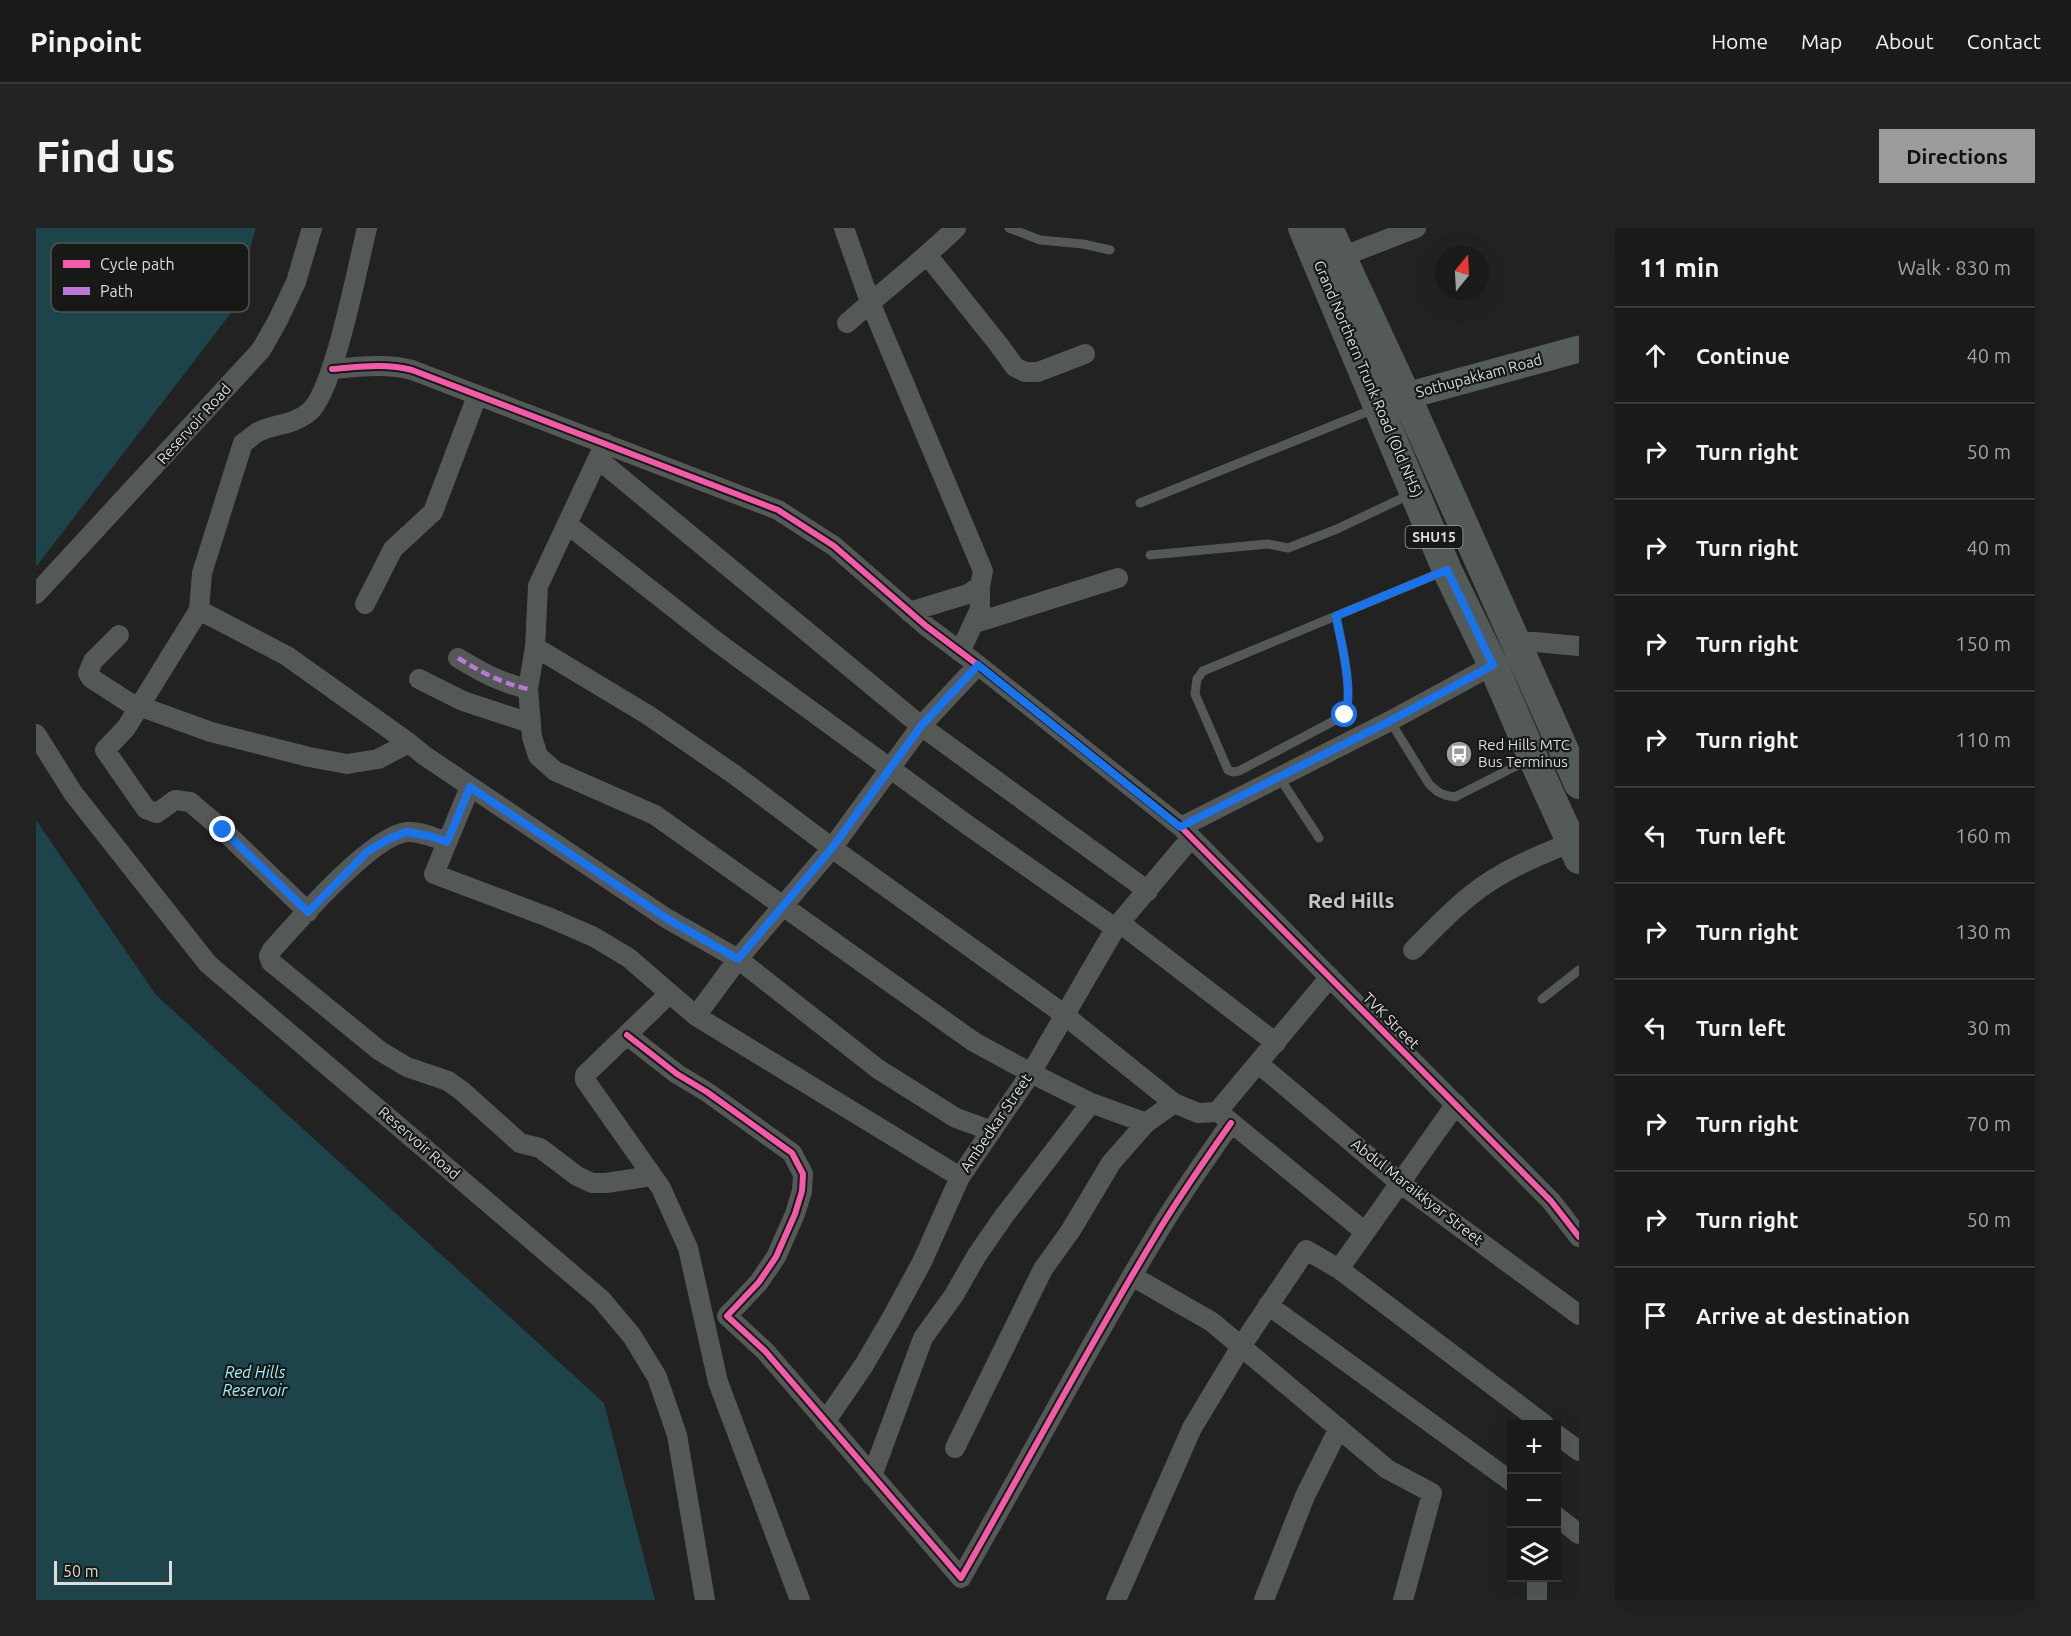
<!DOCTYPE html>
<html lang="en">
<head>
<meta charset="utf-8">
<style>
  body { margin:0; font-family:Ubuntu,sans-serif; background:#222322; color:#f1f3f6 }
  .controls { position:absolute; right:18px; bottom:18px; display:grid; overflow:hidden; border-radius:0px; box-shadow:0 6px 24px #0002 }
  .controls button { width:54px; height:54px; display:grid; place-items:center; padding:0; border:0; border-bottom:2px solid #373838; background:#191a19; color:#f1f3f6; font:30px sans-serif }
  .compass { position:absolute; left:1399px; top:18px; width:54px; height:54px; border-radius:50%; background:#191a19; box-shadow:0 6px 24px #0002; rotate:18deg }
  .scale { position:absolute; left:18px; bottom:15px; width:118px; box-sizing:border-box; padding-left:6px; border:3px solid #dbdcdb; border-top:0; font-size:16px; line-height:21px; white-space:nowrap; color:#dbdcdb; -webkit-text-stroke:4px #171917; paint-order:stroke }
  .stop { position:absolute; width:18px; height:18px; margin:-14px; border:4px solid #1a73e8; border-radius:50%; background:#fff }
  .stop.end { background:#1a73e8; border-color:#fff; box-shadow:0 2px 6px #0008 }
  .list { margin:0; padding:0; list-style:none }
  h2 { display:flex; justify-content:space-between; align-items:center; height:78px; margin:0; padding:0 24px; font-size:26px }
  h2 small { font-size:20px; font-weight:400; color:#9fa1a2 }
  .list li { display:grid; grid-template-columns:39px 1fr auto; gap:18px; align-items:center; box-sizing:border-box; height:96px; padding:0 24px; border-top:2px solid #373838 }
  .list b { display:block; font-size:22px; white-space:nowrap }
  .list em { font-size:20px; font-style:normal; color:#9fa1a2 }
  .icon { flex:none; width:33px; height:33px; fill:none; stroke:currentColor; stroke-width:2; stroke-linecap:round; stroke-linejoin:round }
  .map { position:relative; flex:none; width:1543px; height:1372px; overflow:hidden; border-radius:0px }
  header { display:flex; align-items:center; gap:36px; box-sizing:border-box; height:84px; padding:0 30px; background:#191a19; border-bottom:2px solid #373838 }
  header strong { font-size:28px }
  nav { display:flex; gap:33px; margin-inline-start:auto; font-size:21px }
  .intro { display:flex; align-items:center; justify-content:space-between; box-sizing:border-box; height:144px; padding:0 36px }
  h1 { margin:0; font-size:42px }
  .button { padding:15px 27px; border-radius:0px; background:#9a9b9a; color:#111; font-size:21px; font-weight:700 }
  main { display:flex; gap:36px; padding:0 36px }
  aside { flex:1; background:#191a19; border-radius:0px; box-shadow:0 6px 24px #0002 }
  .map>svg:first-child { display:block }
</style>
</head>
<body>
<header>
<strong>Pinpoint</strong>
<nav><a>Home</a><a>Map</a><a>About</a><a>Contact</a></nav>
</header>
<div class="intro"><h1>Find us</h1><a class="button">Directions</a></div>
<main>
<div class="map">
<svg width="1543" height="1372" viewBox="0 0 1543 1372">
  <rect width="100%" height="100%" fill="#212221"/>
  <path fill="#1c444a" d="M0,0H220L195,85L0,339Z
    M0,592L120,767L568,1175L619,1372H0Z"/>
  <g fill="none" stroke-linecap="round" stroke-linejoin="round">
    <path stroke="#545958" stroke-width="9" d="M973,0L1004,12L1047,16L1074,22
      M1104,275L1338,181
      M1114,327L1232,316L1252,320L1301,301L1375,266
      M1300,388C1305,413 1318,464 1309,487L1203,543L1197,544L1192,542L1159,466L1161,451L1167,443L1406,344
      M1354,493L1393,556C1401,564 1407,568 1419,569L1494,531
      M1243,549L1283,610
      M1506,771L1543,742"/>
    <path stroke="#545958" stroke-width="20" d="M808,0L834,74L947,343L944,358L932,366L873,384
      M892,28L963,117L979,139L989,144H1002L1049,126
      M1305,29L1380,0
      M811,95C847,63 885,34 920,0
      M296,141C323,139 349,135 376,142L742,282L798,318L890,398L942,437L1145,599L1515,973L1543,1009
      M569,215L502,358L499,419L492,461L496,509L502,528L519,543L619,587L938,814L995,845L1055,875L1110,895
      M562,231L885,498L1112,663
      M531,296L681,414L933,598L1079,700
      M0,366L225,122L241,94L260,54L276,0
      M329,376L357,321L397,284L441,168
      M163,382L251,428L373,515L389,528L630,690L702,731L842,841L920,890L956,903
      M939,395L1082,350
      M83,407L57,433L52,445L55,450L92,474L175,504L273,529L311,536L342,531L373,515
      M1479,414H1499L1543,418
      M499,419L612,487L699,547L796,620L1022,782L1138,875L1162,885L1181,884L1294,749
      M924,424L944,381V358
      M422,430C445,444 465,455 492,461
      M383,451L427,473L494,495
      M0,506L37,565L172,736L565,1071L596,1108L621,1149L641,1207L669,1372
      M434,559L398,646L512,689L558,709L593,730L660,788L924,949
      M1145,599L1354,493L1457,437
      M411,614C400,610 384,603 371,604C336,607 261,694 236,722L233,728L235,734L344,823L371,839L412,853L426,863L484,915L504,920L541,948L556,955H570L616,948
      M272,684L187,602L154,574L139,572L121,585L110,581L69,522L90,500L163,382L166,345L207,215C212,212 217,207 222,204C238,196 258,197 273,184C298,164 322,36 331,0
      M1084,695L1240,815
      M1377,722C1401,698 1425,672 1453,654C1479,637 1507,626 1536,614
      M633,766L549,847V852L625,960L652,1020L682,1154L764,1372
      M660,788L702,731L796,620L885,498L942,437
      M591,807L641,846L671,864L756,925L767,946L766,963L759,986L740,1029L723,1054L691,1088L729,1123L925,1350C990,1237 1051,1121 1119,1009C1142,970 1169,932 1195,895
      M1223,836L1364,955L1543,1087
      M1186,887L1329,1004
      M1303,1041L1420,876
      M1096,1048L1176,1094L1351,1241L1396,1265L1367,1372
      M1232,1077L1476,1254
      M789,1194L828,1137L855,1091L886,1034L924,949L995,845L1080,699L1155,610
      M1520,1206L1543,1223
      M919,1220L1007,1041L1035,1002L1075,935L1110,895L1138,875
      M836,1248L887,1110L918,1067L941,1027L968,988L1055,875
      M1520,1288L1543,1306
      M1501,1354V1372
      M1080,1372L1156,1200L1206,1117L1270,1022L1303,1041L1508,1196
      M1228,1372L1269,1268L1303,1200"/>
    <path stroke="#565c5a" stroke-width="27" d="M1351,175L1370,168L1543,121"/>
    <path stroke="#545a58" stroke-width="30" d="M1267,0L1411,342L1457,437L1497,530L1543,631
      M1292,0L1370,168L1543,556"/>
    <path stroke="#ba77d6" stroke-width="4.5" stroke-dasharray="9 4.5" stroke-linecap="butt" d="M422,430C445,444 465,455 492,461"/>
    <defs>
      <path id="cycleway" d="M296,141C323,139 349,135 376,142L742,282L798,318L890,398L942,437L1145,599L1515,973L1543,1009
        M591,807L641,846L671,864L756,925L767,946L766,963L759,986L740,1029L723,1054L691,1088L729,1123L925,1350C990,1237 1051,1121 1119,1009C1142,970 1169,932 1195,895"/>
    </defs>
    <use href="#cycleway" stroke="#171917" stroke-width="10"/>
    <use href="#cycleway" stroke="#f35aa7" stroke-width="6"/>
  </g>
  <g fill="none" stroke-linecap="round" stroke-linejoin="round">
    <path stroke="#1a73e8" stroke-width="8" d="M187,602L272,684L332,623L353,611L370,604L394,608L411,614L434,559L630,690L702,731L796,620L885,498L942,437L1144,599L1354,493L1457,437L1411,342L1300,388C1305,414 1318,463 1309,487"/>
  </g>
  <defs>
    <symbol id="bus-disc" viewBox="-11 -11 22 22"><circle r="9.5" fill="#9a9b9a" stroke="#171917"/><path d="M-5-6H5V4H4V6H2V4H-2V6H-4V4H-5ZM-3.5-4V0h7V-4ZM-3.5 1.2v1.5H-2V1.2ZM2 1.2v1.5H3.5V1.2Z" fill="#fff"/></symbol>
  </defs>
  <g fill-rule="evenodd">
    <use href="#bus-disc" x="1408" y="511" width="30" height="30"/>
  </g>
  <g text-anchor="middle" stroke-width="4.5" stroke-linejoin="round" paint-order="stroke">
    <rect fill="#171917" stroke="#a0a2a0" stroke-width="1.5" x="1369.5" y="298" width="57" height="22" rx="4.5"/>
    <g font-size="14" font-weight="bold" fill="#dbdcdb">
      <text x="1398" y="314">SHU15</text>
    </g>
    <g font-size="15" fill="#dbdcdb" stroke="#171917">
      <text transform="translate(1443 148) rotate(-15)" y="5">Sothupakkam Road</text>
      <text transform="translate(1332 151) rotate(67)" y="5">Grand Northern Trunk Road (Old NH5)</text>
      <text transform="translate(158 196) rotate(-48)" y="5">Reservoir Road</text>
      <text transform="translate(1355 793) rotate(45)" y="5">TVK Street</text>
      <text transform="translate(960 895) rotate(-56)" y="5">Ambedkar Street</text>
      <text transform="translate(383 915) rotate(41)" y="5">Reservoir Road</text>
      <text transform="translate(1381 964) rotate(38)" y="5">Abdul Maraikkyar Street</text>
    </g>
    <g font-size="15" fill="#dbdcdb" stroke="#171917" text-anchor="start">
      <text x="1442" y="522">Red Hills MTC<tspan x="1442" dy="17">Bus Terminus</tspan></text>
    </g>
    <g font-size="16" font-style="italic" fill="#a1effe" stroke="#171917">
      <text x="219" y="1150">Red Hills<tspan x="219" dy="18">Reservoir</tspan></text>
    </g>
    <g font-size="21" font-weight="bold" fill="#c2c5c2" stroke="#171917">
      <text x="1315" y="680">Red Hills</text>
    </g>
  </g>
  <rect x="15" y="15" width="198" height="69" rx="9" fill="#171917" stroke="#525452" stroke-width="1.5"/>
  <rect x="27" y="32" width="27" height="8" fill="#f35aa7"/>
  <rect x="27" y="59" width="27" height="8" fill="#ba77d6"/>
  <g font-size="16" fill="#dbdcdb">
    <text x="64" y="42">Cycle path</text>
    <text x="64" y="69">Path</text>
  </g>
</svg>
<div class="controls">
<button>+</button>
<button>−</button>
<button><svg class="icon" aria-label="layers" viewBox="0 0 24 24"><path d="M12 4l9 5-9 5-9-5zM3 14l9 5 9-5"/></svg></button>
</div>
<svg class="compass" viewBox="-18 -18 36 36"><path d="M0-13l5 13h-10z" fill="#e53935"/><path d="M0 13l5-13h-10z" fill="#9fa1a2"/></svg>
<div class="scale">50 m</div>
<div class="stop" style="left:1309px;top:487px"></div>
<div class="stop end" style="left:187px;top:602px"></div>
</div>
<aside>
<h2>11 min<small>Walk · 830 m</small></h2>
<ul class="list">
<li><svg class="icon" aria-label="ahead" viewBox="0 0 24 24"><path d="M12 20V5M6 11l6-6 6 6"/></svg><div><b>Continue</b></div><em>40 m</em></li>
<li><svg class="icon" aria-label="right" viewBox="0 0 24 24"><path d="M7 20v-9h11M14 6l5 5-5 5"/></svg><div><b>Turn right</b></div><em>50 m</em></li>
<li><svg class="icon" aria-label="right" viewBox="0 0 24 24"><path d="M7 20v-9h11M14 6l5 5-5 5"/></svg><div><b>Turn right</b></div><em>40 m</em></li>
<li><svg class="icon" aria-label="right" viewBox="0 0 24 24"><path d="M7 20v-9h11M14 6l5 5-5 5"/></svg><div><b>Turn right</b></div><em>150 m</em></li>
<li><svg class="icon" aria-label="right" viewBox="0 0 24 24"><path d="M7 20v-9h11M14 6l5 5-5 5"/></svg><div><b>Turn right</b></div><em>110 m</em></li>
<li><svg class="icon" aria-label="left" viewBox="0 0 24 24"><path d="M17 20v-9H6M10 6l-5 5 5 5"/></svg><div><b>Turn left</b></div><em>160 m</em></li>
<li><svg class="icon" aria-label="right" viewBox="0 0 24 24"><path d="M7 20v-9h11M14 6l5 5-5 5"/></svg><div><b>Turn right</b></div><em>130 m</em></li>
<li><svg class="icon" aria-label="left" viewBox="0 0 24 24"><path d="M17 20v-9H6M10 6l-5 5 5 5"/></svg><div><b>Turn left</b></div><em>30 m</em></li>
<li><svg class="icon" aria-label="right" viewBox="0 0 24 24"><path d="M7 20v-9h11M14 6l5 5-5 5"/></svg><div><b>Turn right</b></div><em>70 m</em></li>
<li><svg class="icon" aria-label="right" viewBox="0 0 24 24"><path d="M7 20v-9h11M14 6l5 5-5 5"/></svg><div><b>Turn right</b></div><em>50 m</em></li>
<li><svg class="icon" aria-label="arrive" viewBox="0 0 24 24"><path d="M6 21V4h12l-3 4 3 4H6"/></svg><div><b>Arrive at destination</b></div></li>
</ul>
</aside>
</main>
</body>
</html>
